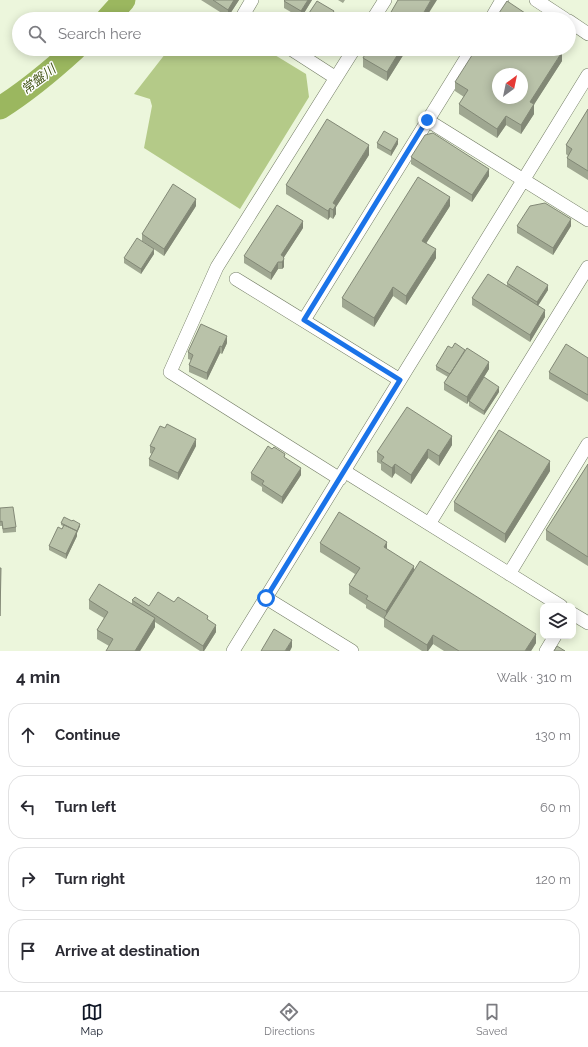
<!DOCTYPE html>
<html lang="en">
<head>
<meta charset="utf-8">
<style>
  body { margin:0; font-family:Raleway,"Noto Sans JP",sans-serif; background:#f2f2f3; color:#2b2b33 }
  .controls { position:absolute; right:12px; bottom:12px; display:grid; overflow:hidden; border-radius:8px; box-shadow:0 2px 10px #0003 }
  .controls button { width:36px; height:36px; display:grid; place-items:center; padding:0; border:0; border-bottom:1px solid #e1e1e2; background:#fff; color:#2b2b33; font:20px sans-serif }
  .compass { position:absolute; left:492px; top:68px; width:36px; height:36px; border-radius:50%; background:#fff; box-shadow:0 2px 10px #0003; rotate:33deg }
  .stop { position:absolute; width:12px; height:12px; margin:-9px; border:3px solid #1a73e8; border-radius:50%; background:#fff }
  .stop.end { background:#1a73e8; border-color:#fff; box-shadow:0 1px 4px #0008 }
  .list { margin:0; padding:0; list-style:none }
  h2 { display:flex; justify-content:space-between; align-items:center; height:52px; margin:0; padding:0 16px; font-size:17px }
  h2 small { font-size:13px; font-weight:400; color:#7c7c81 }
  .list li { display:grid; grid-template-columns:26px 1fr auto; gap:12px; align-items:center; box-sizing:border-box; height:64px; margin:0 8px 8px; padding:0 8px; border:1px solid #e1e1e2; border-radius:16px }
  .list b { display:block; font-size:15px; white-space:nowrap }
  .list em { font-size:13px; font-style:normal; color:#7c7c81 }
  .icon { flex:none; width:22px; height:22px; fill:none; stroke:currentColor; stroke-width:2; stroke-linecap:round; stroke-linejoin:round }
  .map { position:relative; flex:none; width:588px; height:651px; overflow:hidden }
  .search { position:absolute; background:#fff; box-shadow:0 2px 10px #0003; left:12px; right:12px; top:12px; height:44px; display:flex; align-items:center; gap:10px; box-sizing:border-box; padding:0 14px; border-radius:22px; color:#7c7c81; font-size:15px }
  .sheet { height:340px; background:#fff }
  nav { display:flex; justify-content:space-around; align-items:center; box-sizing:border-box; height:56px; border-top:1px solid #e1e1e2; background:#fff; font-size:11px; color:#7c7c81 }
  nav a { display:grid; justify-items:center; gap:2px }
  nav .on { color:#111827 }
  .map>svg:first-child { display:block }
</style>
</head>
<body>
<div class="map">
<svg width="588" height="651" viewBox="0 0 588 651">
  <rect width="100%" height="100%" fill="#ecf6dc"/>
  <path fill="#b4ca88" d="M169,49H265L306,74L309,97L240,209L144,148L152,106L150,99L134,94Z"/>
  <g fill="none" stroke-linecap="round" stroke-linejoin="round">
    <path stroke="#9bb75f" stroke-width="23" d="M107,19L124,0
      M0,108C27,91 52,70 75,49"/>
    <defs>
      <path id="minor" d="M536,0L565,19
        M244,19L242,17L252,0
        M373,19L385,0
        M491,19L502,0
        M569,21L588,34
        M291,49L336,78
        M427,120L588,220
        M236,279L400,380
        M304,320L472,49
        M344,471L561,606
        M340,479L170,372L217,267L354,49
        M429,524L588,267
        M509,574L588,444
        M266,598L352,651
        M573,614L588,623
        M233,651L588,75
        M546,651L555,636"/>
    </defs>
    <use href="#minor" stroke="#737c65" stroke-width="14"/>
    <use href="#minor" stroke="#fff" stroke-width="13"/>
  </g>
  <path fill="#9fa791" d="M201,0H239L228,17Z
    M312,0L301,18L284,8V1Z
    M338,0H345L343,3Z
    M407,49L387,81L363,67V58Z
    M562,61L534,104V114L521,134L506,125L497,138L459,114V104L464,97L455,91V82Z
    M588,109V180L567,167V158L568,156L566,154V145Z
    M377,143L398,144L391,156L377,148Z
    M369,155L336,207V214L333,219L330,217L328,220L286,194V185Z
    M411,157L489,176L472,202L411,164Z
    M196,206L164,256L142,241V234Z
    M450,206L426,243L436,258L406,305L393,296L374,327L342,307V298Z
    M517,226H571L553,255L517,233Z
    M303,228L284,257V267L282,269H278L271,280L244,263V256Z
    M154,254L141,274L124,263V258Z
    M507,283L548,290L538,306L545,317L530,342L472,305V298L507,286Z
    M227,343L222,354L220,353L207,380L189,372V365L191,360L188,359V352Z
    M588,358V402L549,379V372Z
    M436,366L489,369L467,404L444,390V383L448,377L436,370Z
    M499,392L484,415L469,406V401Z
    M452,445L439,466L428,458L411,484L395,473L392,478L381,470V464L377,462V452Z
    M150,446H196L178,480L149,466V459L152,454L150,453Z
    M285,458L301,475L282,504L262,491V487L251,480V473Z
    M588,464V566L546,540V530Z
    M550,471L505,543L454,511V502Z
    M0,508L16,527V532L3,533L2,526H0Z
    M72,521L80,526L77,533V536L66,559L49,550V546L62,529L63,526L61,525V523Z
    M320,543L387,549L414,570L536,643L531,651H444L433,644L428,651H422L384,627V619L366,608V605L349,594V585L355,574L320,552Z
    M89,600L132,604V600L149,606L174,602L208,620L216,632L204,651H200L155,622V627L140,651H106L109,646L97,639V630L104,618L89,609Z"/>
  <path fill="#828876" d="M234,0H239L228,17V10Z
    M308,0H312L301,18V11Z
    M431,0H437L425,19H420Z
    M334,11V16L332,19H329Z
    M401,49H407L387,81V72Z
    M562,52V61L530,111V102Z
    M534,104V114L521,134V125Z
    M506,116V125L497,138V129Z
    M398,139V144L391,156V151Z
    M369,145V155L336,207V214L333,219V203Z
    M489,169V176L472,202V195Z
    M450,197V206L422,250V241Z
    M196,199V206L164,256V249Z
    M330,208V217L328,220V211Z
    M571,219V226L553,255V248Z
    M303,221V228L281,262V255Z
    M154,249V254L141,274V269Z
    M436,249V258L406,305V296Z
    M284,259V267L282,269V262Z
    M278,262V269L271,280V273Z
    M548,285V290L537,307V302Z
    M393,287V296L374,327V318Z
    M545,310V317L530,342V335Z
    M227,336V343L222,354V347Z
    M220,346V353L207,380V373Z
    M489,362V369L467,404V397Z
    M499,387V392L484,415V411Z
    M452,436V445L439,466V456Z
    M196,439V446L178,480V473Z
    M428,449V458L411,484V475Z
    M550,461V471L505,543V534Z
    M395,464V473L392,478V468Z
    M301,468V475L282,504V497Z
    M80,524V526L77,533V536L66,559V554Z
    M387,542V551L384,547Z
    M414,566V575L386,620V611Z
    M155,618V627L140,651H135Z
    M216,625V632L204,651H203V646Z
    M536,634V643L531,651H525Z
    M433,635V644L428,651H427V645Z
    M292,640V647L290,651H285Z"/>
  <path fill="#b9c2a9" stroke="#828876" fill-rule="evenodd" d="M213,0H234L228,10Z
    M285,0H308L301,11L284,1Z
    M398,0H431L420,19H387Z
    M317,1L334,11L329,19H305Z
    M507,1L534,19H495Z
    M368,49H401L387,72L363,58Z
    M476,49H557L562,52L530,102L534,104L521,125L506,116L497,129L459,104L468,90L455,82ZM498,74H522V98H498Z
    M588,109V171L567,158L572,149L566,145Z
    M327,119L369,145L333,203L336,205L333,210L330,208L328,211L286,185Z
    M384,131L398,139L391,151L377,143Z
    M433,133L489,169L472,195L411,157L425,135Z
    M418,177L450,197L422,241L436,249L406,296L393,287L374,318L342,298Z
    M173,184L196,199L164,249L142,234Z
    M545,203L571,219L553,248L517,226L530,206Z
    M277,205L303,221L281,255L283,256L284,259L282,262H278L271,273L244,256Z
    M137,238L154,249L141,269L124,258Z
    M517,266L548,285L537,302L507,283Z
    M488,274L545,310L530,335L472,298Z
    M201,324L227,336L222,347L220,346L207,373L189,365L193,355L188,352Z
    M455,343L465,350L450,374L436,366L448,346L452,348Z
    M566,344L588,358V395L549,372Z
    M467,348L489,362L467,397L444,383Z
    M484,377L499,387L484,411L469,401Z
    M407,407L452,436L439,456L428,449L411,475L395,464L392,468L381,461L384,457L377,452Z
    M167,424L196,439L178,473L149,459L155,448L150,446L160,426L165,428Z
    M499,430L550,461L505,534L454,502Z
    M268,446L272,449L274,447L285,454L284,457L301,468L282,497L262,484L264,481L251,473Z
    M588,464V557L546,530Z
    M13,507L16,527L3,529L2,521L0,522V508Z
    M339,512L387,542L384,547L414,566L386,611L366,599L368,596L349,585L360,568L320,543Z
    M64,517L72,521L73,520L80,524L77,531L61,523Z
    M64,525L77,531L66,554L49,546L58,527L62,529Z
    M420,561L536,634L525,651H459L433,635L427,645L384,618Z
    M0,568H1L0,616Z
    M99,584L155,618L135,651H106L113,639L97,630L108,612L89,600Z
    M158,592L174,602L178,597L208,616L207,619L216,625L203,646L132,600L135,597L149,606Z
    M274,629L292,640L285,651H261Z
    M557,646L565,651H554Z"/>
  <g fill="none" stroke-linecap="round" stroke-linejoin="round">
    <path stroke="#1a73e8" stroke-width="5" d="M266,598L400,380L304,320L427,120"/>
  </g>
  <g text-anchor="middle" stroke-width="3" stroke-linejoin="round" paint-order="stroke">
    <g font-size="13" font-style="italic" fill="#455718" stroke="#fff">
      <text transform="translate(38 79) rotate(-37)" y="5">常盤川</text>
    </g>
  </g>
</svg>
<div class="controls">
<button><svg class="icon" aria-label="layers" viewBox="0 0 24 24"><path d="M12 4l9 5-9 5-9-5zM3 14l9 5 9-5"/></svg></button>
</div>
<svg class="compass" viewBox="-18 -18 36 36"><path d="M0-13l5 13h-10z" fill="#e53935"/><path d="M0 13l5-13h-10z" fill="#7c7c81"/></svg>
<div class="stop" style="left:266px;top:598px"></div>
<div class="stop end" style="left:427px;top:120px"></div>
<div class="search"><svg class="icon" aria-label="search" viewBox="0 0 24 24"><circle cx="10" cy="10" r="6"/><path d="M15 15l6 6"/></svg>Search here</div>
</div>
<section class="sheet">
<h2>4 min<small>Walk · 310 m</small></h2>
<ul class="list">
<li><svg class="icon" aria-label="ahead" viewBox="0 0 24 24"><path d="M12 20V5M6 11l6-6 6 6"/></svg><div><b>Continue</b></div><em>130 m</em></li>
<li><svg class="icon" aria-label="left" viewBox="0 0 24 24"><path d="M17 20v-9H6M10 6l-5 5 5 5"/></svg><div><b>Turn left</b></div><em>60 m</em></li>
<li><svg class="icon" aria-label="right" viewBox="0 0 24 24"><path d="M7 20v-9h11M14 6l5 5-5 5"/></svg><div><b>Turn right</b></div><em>120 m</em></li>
<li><svg class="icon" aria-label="arrive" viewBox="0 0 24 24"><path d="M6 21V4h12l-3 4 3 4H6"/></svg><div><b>Arrive at destination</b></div></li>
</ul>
</section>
<nav>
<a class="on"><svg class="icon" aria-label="map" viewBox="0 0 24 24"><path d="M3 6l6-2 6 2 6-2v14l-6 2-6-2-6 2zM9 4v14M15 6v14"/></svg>Map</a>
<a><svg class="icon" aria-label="directions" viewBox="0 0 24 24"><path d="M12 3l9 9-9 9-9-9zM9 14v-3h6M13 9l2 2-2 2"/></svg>Directions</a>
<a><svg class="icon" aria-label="saved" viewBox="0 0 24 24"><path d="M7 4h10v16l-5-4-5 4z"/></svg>Saved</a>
</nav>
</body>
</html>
